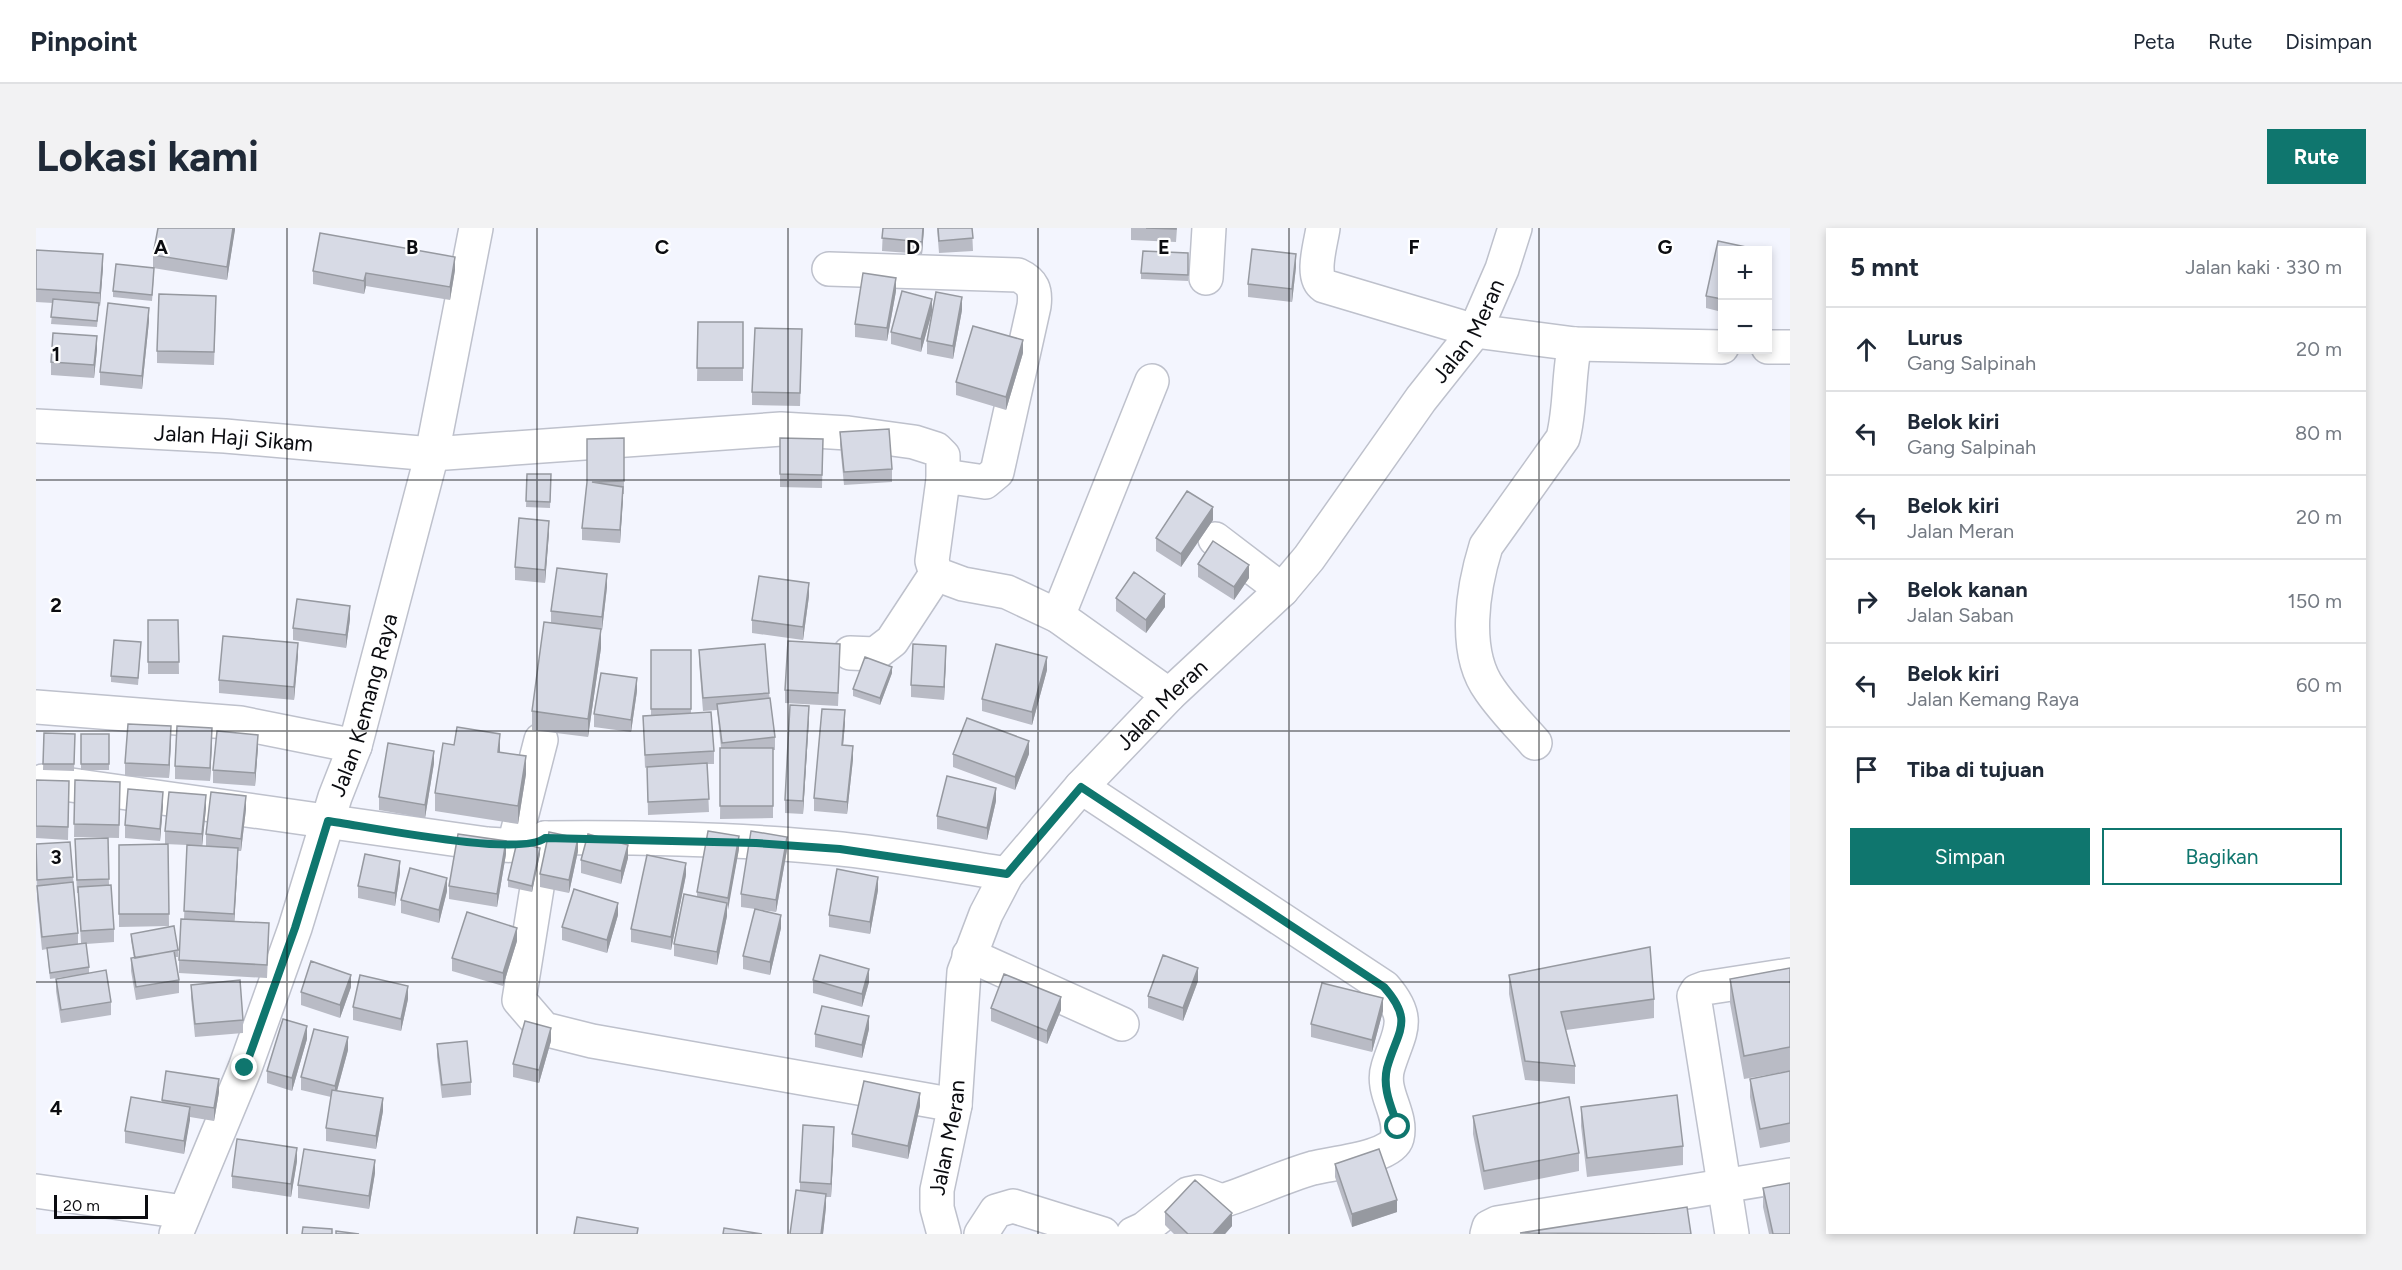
<!DOCTYPE html>
<html lang="id">
<head>
<meta charset="utf-8">
<style>
  body { margin:0; font-family:Figtree,sans-serif; background:#f2f2f3; color:#1f2937 }
  .controls { position:absolute; right:18px; top:18px; display:grid; overflow:hidden; border-radius:0px; box-shadow:0 3px 9px #0003 }
  .controls button { width:54px; height:54px; display:grid; place-items:center; padding:0; border:0; border-bottom:2px solid #e0e1e3; background:#fff; color:#1f2937; font:30px sans-serif }
  .scale { position:absolute; left:18px; bottom:15px; width:94px; box-sizing:border-box; padding-left:6px; border:3px solid #0b0c10; border-top:0; font-size:16px; line-height:21px; white-space:nowrap; color:#0b0c10; -webkit-text-stroke:4px #fff; paint-order:stroke }
  .stop { position:absolute; width:18px; height:18px; margin:-14px; border:4px solid #0f766e; border-radius:50%; background:#fff }
  .stop.end { background:#0f766e; border-color:#fff; box-shadow:0 2px 6px #0008 }
  .list { margin:0; padding:0; list-style:none }
  h2 { display:flex; justify-content:space-between; align-items:center; height:78px; margin:0; padding:0 24px; font-size:26px }
  h2 small { font-size:20px; font-weight:400; color:#747a83 }
  .list li { display:grid; grid-template-columns:39px 1fr auto; gap:18px; align-items:center; box-sizing:border-box; height:84px; padding:0 24px; border-top:2px solid #e0e1e3 }
  .list b { display:block; font-size:22px; white-space:nowrap }
  .list p { margin:0; font-size:20px; white-space:nowrap; color:#747a83 }
  .list em { font-size:20px; font-style:normal; color:#747a83 }
  .actions { display:flex; gap:12px; padding:18px 24px }
  .actions a { flex:1; padding:14px 0; border:2px solid #0f766e; border-radius:0px; text-align:center; font-size:21px; color:#0f766e }
  .actions .main { background:#0f766e; color:#fff }
  .icon { flex:none; width:33px; height:33px; fill:none; stroke:currentColor; stroke-width:2; stroke-linecap:round; stroke-linejoin:round }
  .map { position:relative; flex:none; width:1754px; height:1006px; overflow:hidden; border-radius:0px }
  header { display:flex; align-items:center; gap:36px; box-sizing:border-box; height:84px; padding:0 30px; background:#fff; border-bottom:2px solid #e0e1e3 }
  header strong { font-size:28px }
  nav { display:flex; gap:33px; margin-inline-start:auto; font-size:21px }
  .intro { display:flex; align-items:center; justify-content:space-between; box-sizing:border-box; height:144px; padding:0 36px }
  h1 { margin:0; font-size:42px }
  .button { padding:15px 27px; border-radius:0px; background:#0f766e; color:#fff; font-size:21px; font-weight:700 }
  main { display:flex; gap:36px; padding:0 36px }
  aside { flex:1; background:#fff; border-radius:0px; box-shadow:0 3px 9px #0003 }
  .map>svg:first-child { display:block }
</style>
</head>
<body>
<header>
<strong>Pinpoint</strong>
<nav><a>Peta</a><a>Rute</a><a>Disimpan</a></nav>
</header>
<div class="intro"><h1>Lokasi kami</h1><a class="button">Rute</a></div>
<main>
<div class="map">
<svg width="1754" height="1006" viewBox="0 0 1754 1006">
  <rect width="100%" height="100%" fill="#f3f5fe"/>
  <g fill="none" stroke-linecap="round" stroke-linejoin="round">
    <defs>
      <g id="minor">
        <path d="M1287,0C1285,15 1274,49 1288,58L1439,103L1539,116L1686,119"/>
        <path d="M793,41L982,47C997,54 1000,62 998,78L961,244L949,254L915,249L907,252L896,333L900,346L927,356L971,364L1022,388L1133,467"/>
        <path d="M1170,50L1173,0"/>
        <path d="M1732,119H1754"/>
        <path id="s1" d="M0,198L189,208L396,226L745,201L812,205L878,214L900,221L907,228V252"/>
        <path d="M1179,311L1246,362"/>
        <path d="M1022,388L1116,153"/>
        <path d="M814,425L839,426L856,413L900,346"/>
        <path d="M0,479L204,495L319,518"/>
        <path d="M1499,515C1484,498 1467,481 1454,462C1426,424 1437,360 1450,318L1527,210C1535,179 1532,147 1539,116"/>
        <path d="M7,553L451,616C468,617 495,621 509,610C607,609 707,611 805,621C861,627 916,637 971,646"/>
        <path d="M1045,559L1348,759C1377,792 1363,803 1352,839C1344,864 1367,886 1361,910C1356,930 1296,935 1277,940C1246,949 1217,963 1186,973L1162,964L1152,966L1108,1001L1097,1006"/>
        <path d="M509,610L483,772L508,801L556,813L919,877"/>
        <path d="M478,617L505,512"/>
        <path d="M933,727L1086,796"/>
        <path d="M0,963L148,984"/>
        <path id="s2" d="M140,1006L209,840L259,700L299,569L319,518L396,226L440,0"/>
        <path id="s3" d="M908,1006L901,980V962L919,877L928,744L950,686L971,646L1045,559L1133,467L1246,362L1273,330L1385,171L1439,103L1466,41L1479,0"/>
        <path d="M945,1006L960,983L977,978L1067,1006"/>
        <path d="M1451,1006L1453,999L1461,995L1754,947"/>
        <path d="M1696,1006L1658,768L1661,763L1669,760L1754,747"/>
      </g>
    </defs>
    <use href="#minor" stroke="#bec1cc" stroke-width="36"/>
    <use href="#minor" stroke="#fff" stroke-width="33"/>
  </g>
  <path fill="#b9bbc5" d="M199,0L191,52L117,40V27Z
    M847,0H888L886,26L846,23Z
    M901,0H936L937,23L903,25Z
    M1095,0H1141L1140,14L1095,12Z
    M0,22L67,39L64,78H63L61,99L15,96L17,75L0,74Z
    M1686,22V84L1670,80V68Z
    M1152,25V53L1105,51V45Z
    M1260,39L1256,74L1212,69V56Z
    M419,42L414,72L330,58L328,66L277,56V43Z
    M118,47L116,73L77,69V63Z
    M860,63L851,113L819,109V96Z
    M180,81L178,137L121,135V123Z
    M926,82L917,131L891,126V113Z
    M896,84L885,124L855,116V104Z
    M113,93L106,161L64,157V144Z
    M662,94H707V153H661Z
    M766,113L764,178L716,177V164Z
    M61,121L58,150L15,147V134Z
    M987,125L970,182L920,167V154Z
    M804,204L856,241V254L808,257L804,217Z
    M588,210V266H587L584,315L546,312V300L551,255Z
    M744,210L787,211L786,260L744,259Z
    M491,246H515L514,280L490,279Z
    M1177,292L1145,339L1120,323V310Z
    M513,305L509,355L479,352V339Z
    M1162,336L1213,350L1198,372L1162,349Z
    M571,359L566,402H565V420L552,509L496,502V483L515,395V383Z
    M773,368L767,412L716,405V392Z
    M1080,370L1129,379L1110,405L1080,383Z
    M314,391L310,420L257,412V400Z
    M112,392H142L143,446H112Z
    M105,420L102,457L75,454V448Z
    M615,422H655V485L678,523V536H671L673,584L612,587L611,539L609,540L607,488L615,487Z
    M663,422L733,465L739,509V522H737V590L684,591L685,520L681,482L667,483L663,434Z
    M262,428L258,472L183,465V452Z
    M804,429L802,478L749,475V462Z
    M910,430L908,472L875,469V457Z
    M1011,442L996,497L946,483V471Z
    M856,445L844,477L817,468V461Z
    M601,463L595,504L558,499V486Z
    M773,491L767,586L749,585V572Z
    M809,495L807,517L817,531L811,586L778,583V570Z
    M8,505L39,506L38,543L7,542Z
    M45,506H73V542H45Z
    M135,511L133,550L89,548V535Z
    M176,513L174,553L139,551V538Z
    M222,519L219,558L177,555V542Z
    M464,524L490,546L482,596L399,583V565Z
    M917,526H993L979,562L917,539Z
    M398,535L389,590L343,582V569Z
    M0,552L33,566L32,612L0,610Z
    M39,552L84,567L83,610L38,609Z
    M960,573L951,612L901,601V588Z
    M127,577L124,613L89,610V597Z
    M170,580L166,618H170V606L210,581L205,623H202L198,694L233,708L231,750L143,745V732L148,691L151,617L129,616V603Z
    M72,610L73,657L78,701V714L50,716L53,739V745L75,774V787L25,795L20,763V751L35,748L14,751L11,721L6,722L1,671L0,616L37,649L42,705V716L45,715L42,665H41L39,624Z
    M132,616L133,698L83,699V617Z
    M703,621L691,682V688L681,737L638,728V716L661,669V664Z
    M751,622L740,684L720,681L745,700L734,747L707,741V728L719,681L705,679V666Z
    M542,623L533,665L504,659V646Z
    M470,626L461,679L413,671V658Z
    M504,626L496,664L472,659V652Z
    M592,630L585,656L545,645V632Z
    M364,645L359,678L322,670V658Z
    M650,647L635,722L595,714V701Z
    M842,662L834,706L793,699V687Z
    M411,663L403,695L365,685V672Z
    M582,687L571,725L526,712V699Z
    M95,706L142,722V729H139L143,752V765L100,772L95,743V730H98L95,712Z
    M481,713L467,758L416,743V730Z
    M1754,740V843L1708,851L1694,775V751Z
    M1473,747L1618,771V790L1530,802L1539,838V856L1489,852L1473,766Z
    M777,752L833,754L826,779L777,765Z
    M1162,753L1147,793L1112,780V768Z
    M155,757L207,792V805L159,809L155,770Z
    M315,759L304,790L265,777V764Z
    M372,771L365,803L317,792V779Z
    M955,780L1025,782L1011,816L955,793Z
    M1347,783L1336,824L1275,809V796Z
    M833,801L826,830L779,819V806Z
    M271,811L256,863L231,855V843Z
    M515,813L503,855L477,849V836Z
    M401,816L435,854V867L406,870L401,829Z
    M312,822L301,863L347,883L340,921L290,913V900L295,869L265,862V849Z
    M1754,843V914L1724,920L1714,869V851Z
    M183,864L178,893L154,889L148,926L89,915V903L126,874V872Z
    M884,878L872,931L816,919V906Z
    M1545,879L1647,918V937L1551,949L1545,898Z
    M1437,888L1543,925V943L1448,962L1437,906Z
    M798,912L795,969H790V979L787,1006H754L764,963V954Z
    M261,933L255,969L196,960V948Z
    M1299,936L1361,984L1316,999L1299,949Z
    M339,945L333,981L262,970V957Z
    M1727,960L1754,1006H1733L1727,979Z
    M1129,984L1196,998L1189,1006H1138L1129,997Z"/>
  <path fill="#9699a0" d="M197,0H199V2L191,52V39Z
    M887,0H888L886,26V14Z
    M67,26V39L64,78V65Z
    M1260,26V39L1256,74V61Z
    M419,29V42L414,72V59Z
    M330,45V58L328,66V53Z
    M860,50V63L851,113V100Z
    M926,69V82L917,131V118Z
    M896,71V84L885,124V111Z
    M113,80V93L106,161V148Z
    M61,108V121L58,150V137Z
    M987,112V125L970,182V169Z
    M587,259V272L584,315V302Z
    M1177,279V292L1145,339V326Z
    M513,293V305L509,355V342Z
    M1213,337V350L1198,372V359Z
    M571,346V359L566,402V389Z
    M773,355V368L767,412V399Z
    M1129,366V379L1110,405V392Z
    M314,378V391L310,420V407Z
    M565,401V420L552,509V491Z
    M262,415V428L258,472V459Z
    M910,418V430L908,472V459Z
    M1011,429V442L996,497V484Z
    M856,439V445L844,477V470Z
    M601,450V463L595,504V492Z
    M773,478V491L767,586V573Z
    M809,482V495L806,530V517Z
    M135,498V511L133,550V537Z
    M176,500V513L174,553V540Z
    M464,506V524H462Z
    M222,507V519L219,558V545Z
    M993,513V526L979,562V549Z
    M817,518V531L811,586V574Z
    M398,523V535L389,590V577Z
    M490,528V546L482,596V578Z
    M960,560V573L951,612V600Z
    M127,564V577L124,613V601Z
    M170,567V580L166,619V606Z
    M210,568V581L205,623V611Z
    M703,608V621L692,682V670Z
    M751,609V622L740,684V672Z
    M542,610V623L533,665V652Z
    M470,613V626L461,679V666Z
    M592,617V630L585,656V643Z
    M202,620V632L198,699V686Z
    M504,620V626L496,664V658Z
    M364,633V645L359,678V665Z
    M650,635V647L635,722V709Z
    M842,649V662L834,706V694Z
    M411,650V663L403,695V682Z
    M582,675V687L571,725V712Z
    M691,675V688L681,737V724Z
    M745,687V700L734,747V734Z
    M481,700V713L467,758V745Z
    M1162,740V753L1147,793V780Z
    M833,741V754L826,779V766Z
    M315,747V759L304,790V777Z
    M372,758V771L365,803V791Z
    M1025,769V782L1011,816V803Z
    M1347,770V783L1336,824V812Z
    M833,788V801L826,830V817Z
    M271,798V811L256,863V850Z
    M515,800V813L503,855V842Z
    M312,809V822L299,870V858Z
    M183,851V864L178,893V880Z
    M884,865V878L872,931V918Z
    M347,870V883L340,921V908Z
    M154,879V892L148,926V913Z
    M798,899V912L795,969V956Z
    M261,920V933L255,969V956Z
    M339,932V945L333,981V968Z
    M790,966V979L787,1006H785Z
    M1361,972V984L1316,999V986Z
    M1196,985V998L1189,1006H1177Z"/>
  <path fill="#d7dae5" stroke="#9699a0" stroke-width="1.5" d="M122,0H197L191,39L117,27Z
    M847,0H887L886,14L846,10Z
    M902,0H936L937,10L903,13Z
    M1110,0H1140V1Z
    M284,5L419,29L414,59L330,45L328,53L277,43Z
    M1682,13L1724,22H1686V71L1670,68Z
    M1216,21L1260,26L1256,61L1212,56Z
    M0,22L67,26L64,65L0,61Z
    M1107,23L1152,25V47L1105,45Z
    M80,36L118,40L116,67L77,63Z
    M827,45L860,50L851,100L819,96Z
    M866,63L896,71L885,111L855,104Z
    M900,64L926,69L917,118L891,113Z
    M123,66L180,68L178,124L121,123Z
    M17,71L63,75L61,93L15,89Z
    M72,75L113,80L106,148L64,144Z
    M662,94H707V140H661Z
    M937,98L987,112L970,169L920,154Z
    M719,100L766,101L764,165L716,164Z
    M17,105L61,108L58,137L15,134Z
    M853,201L856,241L808,244L804,204Z
    M588,210V253L556,254L587,259L584,302L546,300L551,254V211Z
    M744,210L787,211L786,247L744,246Z
    M491,246H515L514,274L490,273Z
    M1151,263L1177,279L1145,326L1120,310Z
    M483,290L513,293L509,342L479,339Z
    M1177,313L1213,337L1198,359L1162,336Z
    M521,340L571,346L566,389L515,383Z
    M1098,344L1129,366L1110,392L1080,370Z
    M723,348L773,355L767,399L716,392Z
    M261,371L314,378L310,407L257,400Z
    M112,392H142L143,434H112Z
    M508,394L565,401L552,491L496,483Z
    M187,408L262,415L258,459L183,452Z
    M78,412L105,414L102,450L75,448Z
    M752,413L804,416L802,465L749,462Z
    M729,416L733,465L667,470L663,422Z
    M877,416L910,418L908,459L875,457Z
    M960,416L1011,429L996,484L946,471Z
    M615,422H655V481H615Z
    M829,429L856,439L844,470L817,461Z
    M565,445L601,450L595,492L558,486Z
    M734,470L739,509L686,515L681,476Z
    M754,477L773,478L767,573L749,572Z
    M786,481L809,482L806,517L817,518L811,574L778,570Z
    M675,484L678,523L609,527L607,488Z
    M931,490L993,513L979,549L917,526Z
    M92,496L135,498L133,537L89,535Z
    M141,498L176,500L174,540L139,538Z
    M421,499L464,506L462,524L490,528L482,578L399,565L407,515L418,517Z
    M181,503L222,507L219,545L177,542Z
    M8,505L39,506L38,536H7Z
    M45,506H73V536H45Z
    M352,515L398,523L389,577L343,569Z
    M684,520H737V578H684Z
    M671,535L673,571L612,574L611,539Z
    M911,548L960,560L951,600L901,588Z
    M0,552L33,553L32,599L0,598Z
    M39,552L84,554L83,597L38,596Z
    M92,561L127,564L124,601L89,597Z
    M133,564L170,567L166,606L129,603Z
    M175,564L210,568L205,611L170,606Z
    M672,603L703,608L692,670L661,664Z
    M715,603L751,609L740,672L705,666Z
    M513,604L542,610L533,652L504,646Z
    M422,606L470,613L461,666L413,658Z
    M552,606L592,617L585,643L545,632Z
    M72,610L73,651L41,652L39,611Z
    M34,614L37,649L1,652L0,616Z
    M481,614L504,620L496,658L472,652Z
    M132,616L133,686H83V617Z
    M151,617L202,620L198,686L148,683Z
    M329,626L364,633L359,665L322,658Z
    M611,627L650,635L635,709L595,701Z
    M374,640L411,650L403,682L365,672Z
    M801,641L842,649L834,694L793,687Z
    M37,654L42,705L6,709L1,658Z
    M75,657L78,701L45,703L42,659Z
    M538,661L582,675L571,712L526,699Z
    M648,666L691,675L681,724L638,716Z
    M719,681L745,687L734,734L707,728Z
    M431,684L481,700L467,745L416,730Z
    M145,691L233,695L231,737L143,732Z
    M138,698L142,722L99,730L95,706Z
    M50,715L53,739L14,745L11,720Z
    M1614,719L1618,771L1525,784L1539,838L1489,833L1473,747Z
    M138,723L143,752L100,759L95,730Z
    M784,727L833,741L826,766L777,752Z
    M1127,727L1162,740L1147,780L1112,768Z
    M275,733L315,747L304,777L265,764Z
    M1754,740V819L1708,828L1694,751Z
    M70,742L75,774L25,782L20,751Z
    M968,746L1025,769L1011,803L955,780Z
    M324,747L372,758L365,791L317,779Z
    M204,752L207,792L159,796L155,757Z
    M1286,755L1347,770L1336,812L1275,796Z
    M786,778L833,788L826,817L779,806Z
    M247,791L271,798L256,850L231,843Z
    M489,793L515,800L503,842L477,836Z
    M278,801L312,809L299,858L265,849Z
    M431,813L435,854L406,857L401,816Z
    M130,843L183,851L178,880L126,872Z
    M1754,843V895L1724,901L1714,851Z
    M828,853L884,865L872,918L816,906Z
    M296,862L347,870L340,908L290,900Z
    M1641,867L1647,918L1551,930L1545,879Z
    M95,869L154,879L148,913L89,903Z
    M1533,869L1543,925L1448,943L1437,888Z
    M767,897L798,899L795,956L764,954Z
    M201,911L261,920L255,956L196,948Z
    M268,921L339,932L333,968L262,957Z
    M1343,921L1361,972L1316,986L1299,936Z
    M1159,952L1196,985L1177,1006H1152L1129,984Z
    M1754,955V1006H1737L1727,960Z
    M760,962L790,966L785,1006H754Z
    M1651,979L1655,1006L1484,1005Z
    M541,989L602,1000L601,1006H538Z
    M267,999L296,1001V1006H266Z
    M688,1000L726,1006H687Z
    M300,1003L323,1006H300Z"/>
  <g fill="none" stroke-linecap="round" stroke-linejoin="round">
    <path stroke="#0f766e" stroke-width="8" d="M209,840L259,700L292,593C329,598 484,630 509,610L720,615L804,621L971,646L1045,559L1348,759C1379,794 1361,803 1351,840C1346,861 1356,880 1362,899"/>
  </g>
  <path fill="none" stroke="#0b0c10" stroke-width="1.5" stroke-opacity="0.55" d="M251,0V1006M501,0V1006M752,0V1006M1002,0V1006M1253,0V1006M1503,0V1006M0,252H1754M0,503H1754M0,754H1754"/>
  <g text-anchor="middle" stroke-width="4.5" stroke-linejoin="round" paint-order="stroke">
    <g font-size="22" fill="#0b0c10" stroke="#fff">
      <text dy="8" stroke="none"><textPath href="#s3" startOffset="1088">Jalan Meran</textPath></text>
      <text dy="8" stroke="none"><textPath href="#s1" startOffset="198">Jalan Haji Sikam</textPath></text>
      <text dy="8" stroke="none"><textPath href="#s2" startOffset="562">Jalan Kemang Raya</textPath></text>
      <text dy="8" stroke="none"><textPath href="#s3" startOffset="602">Jalan Meran</textPath></text>
      <text dy="8" stroke="none"><textPath href="#s3" startOffset="98">Jalan Meran</textPath></text>
    </g>
  </g>
  <g font-size="20" text-anchor="middle" font-weight="bold" fill="#0b0c10" stroke="#fff" stroke-width="4.5" stroke-linejoin="round" paint-order="stroke">
    <text x="125" y="26">A</text>
    <text x="376" y="26">B</text>
    <text x="626" y="26">C</text>
    <text x="877" y="26">D</text>
    <text x="1128" y="26">E</text>
    <text x="1378" y="26">F</text>
    <text x="1629" y="26">G</text>
    <text x="20" y="133">1</text>
    <text x="20" y="384">2</text>
    <text x="20" y="636">3</text>
    <text x="20" y="887">4</text>
  </g>
</svg>
<div class="controls">
<button>+</button>
<button>−</button>
</div>
<div class="scale">20 m</div>
<div class="stop" style="left:1362px;top:899px"></div>
<div class="stop end" style="left:209px;top:840px"></div>
</div>
<aside>
<h2>5 mnt<small>Jalan kaki · 330 m</small></h2>
<ul class="list">
<li><svg class="icon" aria-label="ahead" viewBox="0 0 24 24"><path d="M12 20V5M6 11l6-6 6 6"/></svg><div><b>Lurus</b><p>Gang Salpinah</p></div><em>20 m</em></li>
<li><svg class="icon" aria-label="left" viewBox="0 0 24 24"><path d="M17 20v-9H6M10 6l-5 5 5 5"/></svg><div><b>Belok kiri</b><p>Gang Salpinah</p></div><em>80 m</em></li>
<li><svg class="icon" aria-label="left" viewBox="0 0 24 24"><path d="M17 20v-9H6M10 6l-5 5 5 5"/></svg><div><b>Belok kiri</b><p>Jalan Meran</p></div><em>20 m</em></li>
<li><svg class="icon" aria-label="right" viewBox="0 0 24 24"><path d="M7 20v-9h11M14 6l5 5-5 5"/></svg><div><b>Belok kanan</b><p>Jalan Saban</p></div><em>150 m</em></li>
<li><svg class="icon" aria-label="left" viewBox="0 0 24 24"><path d="M17 20v-9H6M10 6l-5 5 5 5"/></svg><div><b>Belok kiri</b><p>Jalan Kemang Raya</p></div><em>60 m</em></li>
<li><svg class="icon" aria-label="arrive" viewBox="0 0 24 24"><path d="M6 21V4h12l-3 4 3 4H6"/></svg><div><b>Tiba di tujuan</b></div></li>
</ul>
<div class="actions"><a class="main">Simpan</a><a>Bagikan</a></div>
</aside>
</main>
</body>
</html>
